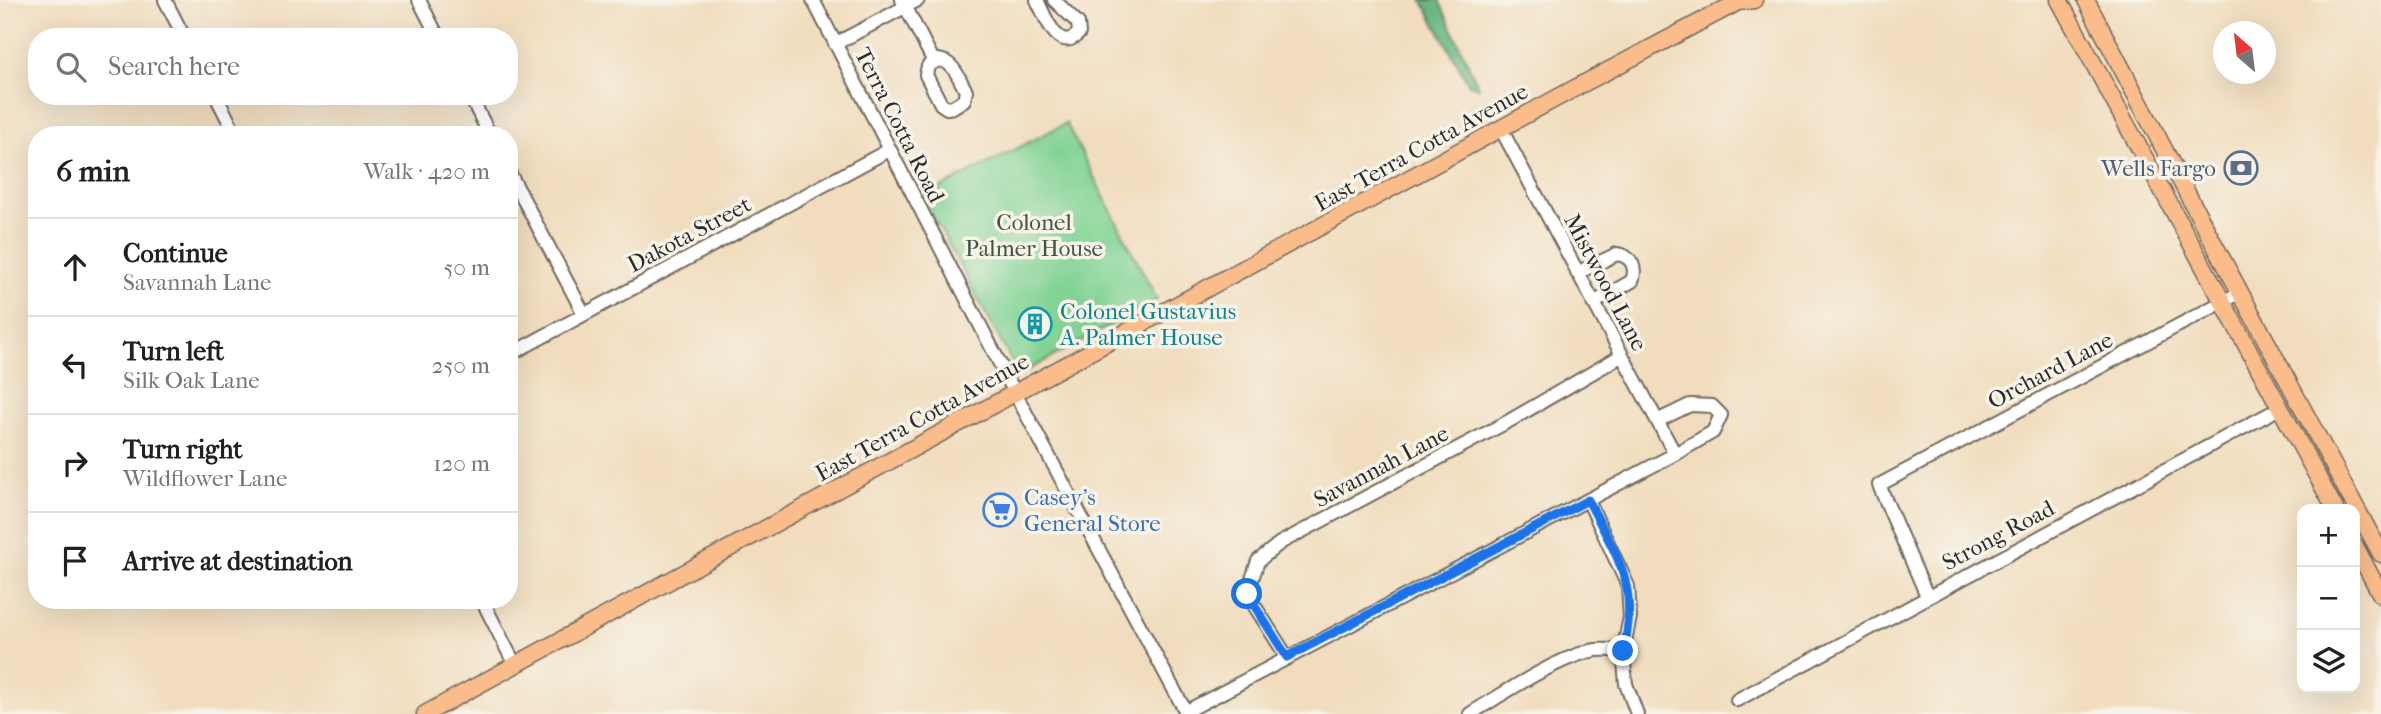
<!DOCTYPE html>
<html lang="en">
<head>
<meta charset="utf-8">
<style>
  body { margin:0; font-family:"IM FELL French Canon",serif; background:#f6f6f6; color:#202124 }
  .controls { position:absolute; right:21px; bottom:21px; display:grid; overflow:hidden; border-radius:14px; box-shadow:0 7px 28px #0002 }
  .controls button { width:63px; height:63px; display:grid; place-items:center; padding:0; border:0; border-bottom:2px solid #e0e0e0; background:#fff; color:#202124; font:35px sans-serif }
  .compass { position:absolute; left:2213px; top:21px; width:63px; height:63px; border-radius:50%; background:#fff; box-shadow:0 7px 28px #0002; rotate:332deg }
  .stop { position:absolute; width:21px; height:21px; margin:-16px; border:5px solid #1a73e8; border-radius:50%; background:#fff }
  .stop.end { background:#1a73e8; border-color:#fff; box-shadow:0 2px 7px #0008 }
  .list { margin:0; padding:0; list-style:none }
  h2 { display:flex; justify-content:space-between; align-items:center; height:91px; margin:0; padding:0 28px; font-size:30px }
  h2 small { font-size:23px; font-weight:400; color:#757577 }
  .list li { display:grid; grid-template-columns:46px 1fr auto; gap:21px; align-items:center; box-sizing:border-box; height:98px; padding:0 28px; border-top:2px solid #e0e0e0 }
  .list b { display:block; font-size:26px; white-space:nowrap }
  .list p { margin:0; font-size:23px; white-space:nowrap; color:#757577 }
  .list em { font-size:23px; font-style:normal; color:#757577 }
  .icon { flex:none; width:38px; height:38px; fill:none; stroke:currentColor; stroke-width:2; stroke-linecap:round; stroke-linejoin:round }
  .map { position:relative; flex:none; width:2381px; height:714px; overflow:hidden }
  .search { position:absolute; background:#fff; box-shadow:0 7px 28px #0002; left:28px; top:28px; width:490px; height:77px; display:flex; align-items:center; gap:18px; box-sizing:border-box; padding:0 24px; border-radius:28px; color:#757577; font-size:26px }
  .panel { position:absolute; background:#fff; box-shadow:0 7px 28px #0002; left:28px; top:126px; width:490px; height:483px; border-radius:28px }
  .map>svg:first-child { display:block }
</style>
</head>
<body>
<div class="map">
<svg width="2381" height="714" viewBox="0 0 2381 714">
  <rect width="100%" height="100%" fill="#f7f3e8"/>
  <filter id="ink" filterUnits="userSpaceOnUse"><feTurbulence type="fractalNoise" baseFrequency=".0143" numOctaves="2"/><feDisplacementMap in="SourceGraphic" scale="14" xChannelSelector="R" yChannelSelector="G"/><feConvolveMatrix kernelMatrix="1 2 1 2 8 2 1 2 1" color-interpolation-filters="sRGB"/></filter>
  <filter id="wash" filterUnits="userSpaceOnUse"><feTurbulence type="fractalNoise" baseFrequency=".00686" numOctaves="4" result="noise"/><feDisplacementMap in="SourceGraphic" scale="28" xChannelSelector="R" yChannelSelector="G"/><feGaussianBlur stdDeviation="1.57" result="paint"/><feColorMatrix in="noise" values="0 0 0 0 0 0 0 0 0 0 0 0 0 0 0 0 0 1.4 0 .05"/><feComposite in="paint" operator="in"/></filter>
  <g filter="url(#wash)">
    <rect width="100%" height="100%" fill="#f1ddbe"/>
    <path fill="#82d394" stroke="#567f60" stroke-width="2" d="M1066,123L1157,300L1019,375L923,197Z"/>
    <path fill="#69b57e" stroke="#4a7054" stroke-width="2" d="M1422,0H1439L1479,88L1469,85Z"/>
  </g>
  <g filter="url(#ink)">
    <g fill="none" stroke-linecap="round" stroke-linejoin="round">
      <defs>
        <path id="minor" d="M165,0L184,37
          M419,0L438,37
          M813,0L1015,393L1187,714
          M902,0L934,62
          M1037,0C1045,16 1058,55 1079,33L1078,23L1054,0
          M835,44L918,0
          M938,60C954,61 959,79 966,91L964,100L953,107L947,108L941,104L926,75L928,66Z
          M216,96L236,135
          M470,96L490,135
          M1501,129L1675,454
          M509,172L584,314
          M1577,273L1617,254C1632,256 1637,268 1632,281L1593,303
          M509,355L889,150
          M1588,500L1628,586L1630,617L1623,651L1626,684L1637,714
          M1927,596L1879,485L2241,292
          M482,600L515,665
          M1287,657L1247,594L1258,561L1280,543L1509,421L1621,356
          M1737,700L2280,408
          M1185,712L1675,454L1713,432L1721,415L1712,406L1690,405L1657,421
          M1470,714C1501,695 1561,655 1596,650C1605,649 1614,650 1623,651"/>
        <path id="major" d="M2059,0L2335,509
          M2086,0L2199,216L2381,554
          M2355,546L2381,595
          M425,714L1577,87L1738,2L1754,0"/>
      </defs>
      <use href="#minor" stroke="#70695e" stroke-width="16"/>
      <use href="#major" stroke="#70695e" stroke-width="19"/>
      <use href="#minor" stroke="#fff" stroke-width="12"/>
      <use href="#major" stroke="#fabc8b" stroke-width="16"/>
    </g>
  </g>
  <g fill="none" stroke-linecap="round" stroke-linejoin="round" filter="url(#ink)">
    <path stroke="#1a73e8" stroke-width="9" d="M1247,594L1287,657L1588,500C1617,556 1640,587 1623,651"/>
  </g>
  <defs>
    <symbol id="bank-ring" viewBox="-11 -11 22 22"><circle r="9.5" fill="#f7f3e8" stroke="#5c6f8a" stroke-width="1.5"/><path d="M-6-4H6V4H-6ZM0-2.3a2.3 2.3 0 1 0 0 4.6a2.3 2.3 0 1 0 0-4.6Z" fill="#5c6f8a"/></symbol>
    <symbol id="building-ring" viewBox="-11 -11 22 22"><circle r="9.5" fill="#f7f3e8" stroke="#0f9aa8" stroke-width="1.5"/><path d="M-4-6H4V6H1V3H-1V6H-4ZM-2.5-4.3h1.7v1.8h-1.7ZM.8-4.3h1.7v1.8H.8ZM-2.5-1h1.7V.8h-1.7ZM.8-1h1.7V.8H.8Z" fill="#0f9aa8"/></symbol>
    <symbol id="supermarket-ring" viewBox="-11 -11 22 22"><circle r="9.5" fill="#f7f3e8" stroke="#3f7fe0" stroke-width="1.5"/><path d="M-6-5.5h2.5l.6 2H6L4.5 2H-2.5L-4.4-4H-6ZM-1.5 3.2a1.3 1.3 0 1 0 .1 0ZM3 3.2a1.3 1.3 0 1 0 .1 0Z" fill="#3f7fe0"/></symbol>
  </defs>
  <g fill-rule="evenodd">
    <use href="#bank-ring" x="2222" y="149" width="38" height="38"/>
    <use href="#building-ring" x="1016" y="305" width="38" height="38"/>
    <use href="#supermarket-ring" x="981" y="491" width="38" height="38"/>
  </g>
  <g text-anchor="middle" stroke-width="7" stroke-linejoin="round" paint-order="stroke">
    <g font-size="23" fill="#2b2b2b" stroke="#f7f3e8">
      <text transform="translate(900 125) rotate(63)" y="8">Terra Cotta Road</text>
      <text transform="translate(1421 147) rotate(-29)" y="8">East Terra Cotta Avenue</text>
      <text transform="translate(689 234) rotate(-28)" y="8">Dakota Street</text>
      <text transform="translate(1606 282) rotate(62)" y="8">Mistwood Lane</text>
      <text transform="translate(2050 370) rotate(-28)" y="8">Orchard Lane</text>
      <text transform="translate(922 417) rotate(-29)" y="8">East Terra Cotta Avenue</text>
      <text transform="translate(1381 466) rotate(-28)" y="8">Savannah Lane</text>
      <text transform="translate(1998 535) rotate(-28)" y="8">Strong Road</text>
    </g>
    <g font-size="23" fill="#4e5e75" stroke="#f7f3e8" text-anchor="end">
      <text x="2216" y="176">Wells Fargo</text>
    </g>
    <g font-size="23" fill="#415545" stroke="#f7f3e8">
      <text x="1034" y="230">Colonel<tspan x="1034" dy="26">Palmer House</tspan></text>
    </g>
    <g font-size="23" fill="#0d838f" stroke="#f7f3e8" text-anchor="start">
      <text x="1060" y="319">Colonel Gustavius<tspan x="1060" dy="26">A. Palmer House</tspan></text>
    </g>
    <g font-size="23" fill="#366cbe" stroke="#f7f3e8" text-anchor="start">
      <text x="1024" y="505">Casey's<tspan x="1024" dy="26">General Store</tspan></text>
    </g>
  </g>
</svg>
<div class="controls">
<button>+</button>
<button>−</button>
<button><svg class="icon" aria-label="layers" viewBox="0 0 24 24"><path d="M12 4l9 5-9 5-9-5zM3 14l9 5 9-5"/></svg></button>
</div>
<svg class="compass" viewBox="-18 -18 36 36"><path d="M0-13l5 13h-10z" fill="#e53935"/><path d="M0 13l5-13h-10z" fill="#757577"/></svg>
<div class="stop" style="left:1247px;top:594px"></div>
<div class="stop end" style="left:1623px;top:651px"></div>
<div class="search"><svg class="icon" aria-label="search" viewBox="0 0 24 24"><circle cx="10" cy="10" r="6"/><path d="M15 15l6 6"/></svg>Search here</div>
<section class="panel">
<h2>6 min<small>Walk · 420 m</small></h2>
<ul class="list">
<li><svg class="icon" aria-label="ahead" viewBox="0 0 24 24"><path d="M12 20V5M6 11l6-6 6 6"/></svg><div><b>Continue</b><p>Savannah Lane</p></div><em>50 m</em></li>
<li><svg class="icon" aria-label="left" viewBox="0 0 24 24"><path d="M17 20v-9H6M10 6l-5 5 5 5"/></svg><div><b>Turn left</b><p>Silk Oak Lane</p></div><em>250 m</em></li>
<li><svg class="icon" aria-label="right" viewBox="0 0 24 24"><path d="M7 20v-9h11M14 6l5 5-5 5"/></svg><div><b>Turn right</b><p>Wildflower Lane</p></div><em>120 m</em></li>
<li><svg class="icon" aria-label="arrive" viewBox="0 0 24 24"><path d="M6 21V4h12l-3 4 3 4H6"/></svg><div><b>Arrive at destination</b></div></li>
</ul>
</section>
</div>
</body>
</html>
